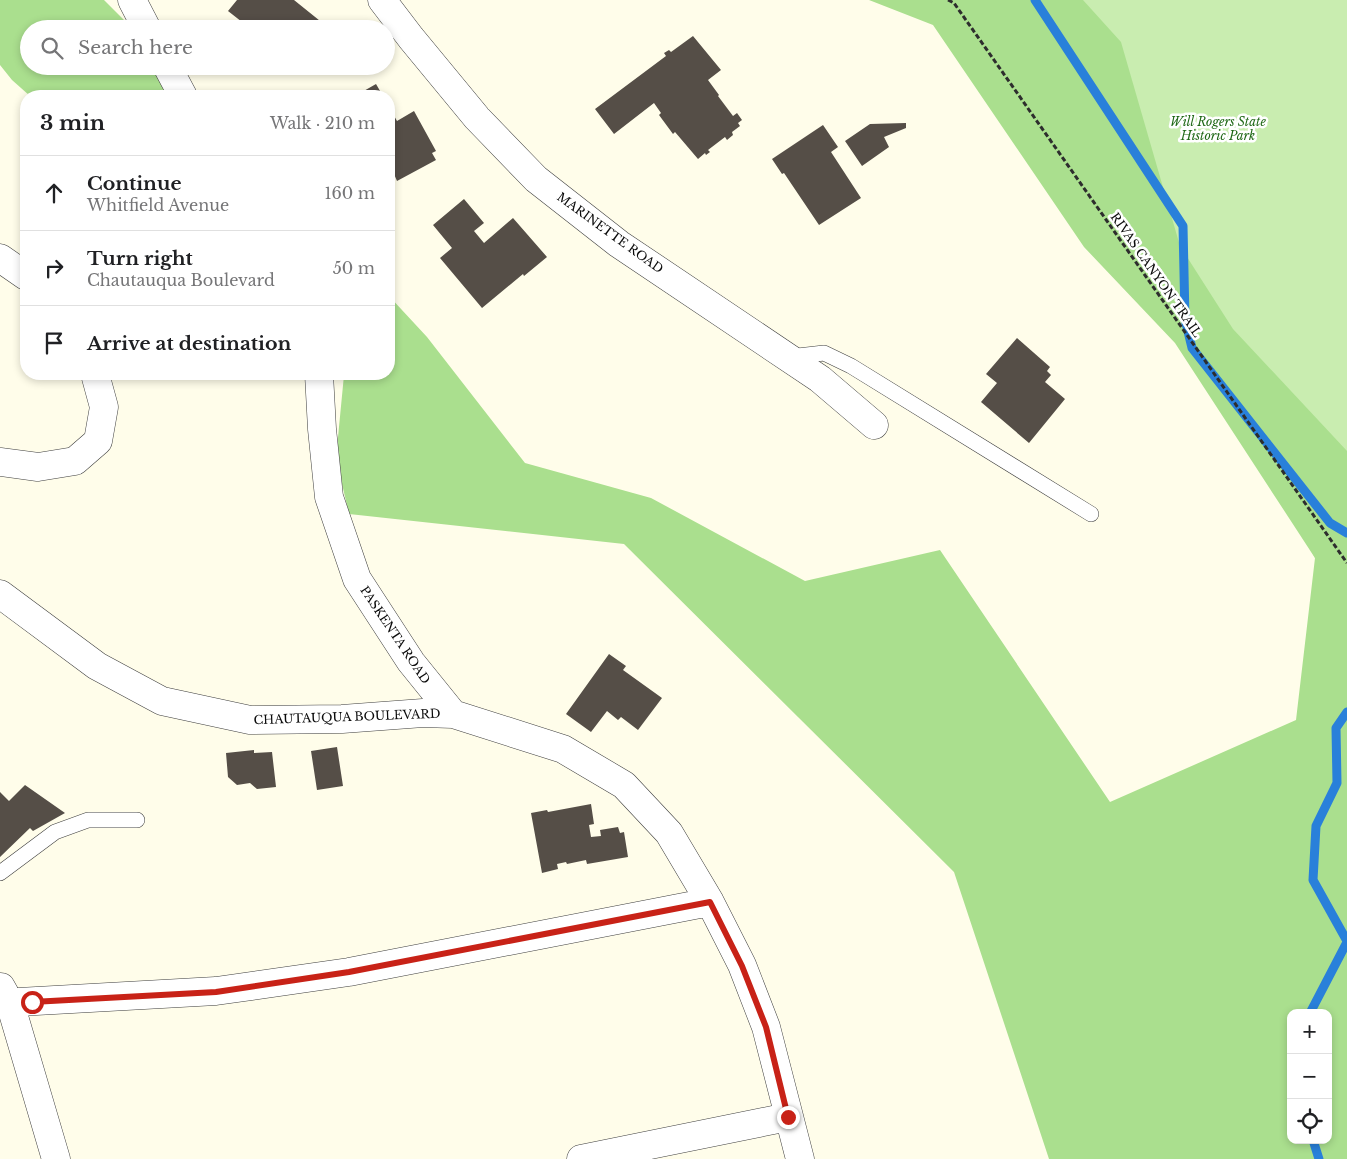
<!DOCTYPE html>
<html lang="en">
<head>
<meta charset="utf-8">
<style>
  body { margin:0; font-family:"Libre Baskerville",serif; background:#f2f2f2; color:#202124 }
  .controls { position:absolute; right:15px; bottom:15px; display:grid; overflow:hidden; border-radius:10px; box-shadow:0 2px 8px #0003 }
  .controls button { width:45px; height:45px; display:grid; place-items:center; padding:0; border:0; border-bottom:1px solid #e0e0e0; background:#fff; color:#202124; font:25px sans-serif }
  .stop { position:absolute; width:15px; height:15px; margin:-11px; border:4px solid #c82217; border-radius:50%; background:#fff }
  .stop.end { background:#c82217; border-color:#fff; box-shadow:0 1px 5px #0008 }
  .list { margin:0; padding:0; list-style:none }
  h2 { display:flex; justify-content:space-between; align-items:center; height:65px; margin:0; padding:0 20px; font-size:21px }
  h2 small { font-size:16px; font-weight:400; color:#757577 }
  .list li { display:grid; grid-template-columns:32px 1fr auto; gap:15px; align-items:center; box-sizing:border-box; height:75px; padding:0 20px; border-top:1px solid #e0e0e0 }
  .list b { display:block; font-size:19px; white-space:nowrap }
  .list p { margin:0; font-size:16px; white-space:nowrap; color:#757577 }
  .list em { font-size:16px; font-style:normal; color:#757577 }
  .icon { flex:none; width:28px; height:28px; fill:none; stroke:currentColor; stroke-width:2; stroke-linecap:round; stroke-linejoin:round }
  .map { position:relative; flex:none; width:1347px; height:1159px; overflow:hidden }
  .search { position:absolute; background:#fff; box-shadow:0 2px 8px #0003; left:20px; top:20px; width:375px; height:55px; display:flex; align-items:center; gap:12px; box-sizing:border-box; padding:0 18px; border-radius:28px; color:#757577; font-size:19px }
  .panel { position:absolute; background:#fff; box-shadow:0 2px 8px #0003; left:20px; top:90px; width:375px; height:290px; border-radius:20px }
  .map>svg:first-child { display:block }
</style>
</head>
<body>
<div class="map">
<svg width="1347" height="1159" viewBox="0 0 1347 1159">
  <rect width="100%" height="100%" fill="#fffdea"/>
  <path fill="#c9edb0" d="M999,0H1347V630L1315,558Z"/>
  <path fill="#aadf8e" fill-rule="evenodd" d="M0,0H104L133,29H29V66H170L200,96H30L12,80L0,65Z
    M869,0H1083L1121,42L1180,246L1233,329L1347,451V1159H1049L954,872L624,544L349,514L336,458L344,375L342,374H389V296L427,337L525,463L651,498L805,581L940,550L1110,802L1296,720L1315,558L1175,343L1084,247L933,25ZM1291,1013H1328V1140H1291Z"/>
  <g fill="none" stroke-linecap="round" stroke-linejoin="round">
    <path stroke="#2980da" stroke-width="9" d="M1035,0L1183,226L1185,319L1192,348L1330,523L1347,533
      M1347,712L1336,728L1337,783L1316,826L1313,880L1347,941
      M1310,1013L1347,942
      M1313,1140L1319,1159"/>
  </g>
  <path fill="#554e47" d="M237,0H294L330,29H251L228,11Z
    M693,36L721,70L708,80L719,95L718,96L733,116L737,113L742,120L738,123L740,126L732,132L733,135L727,140L725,137L708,150L710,152L706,155L705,153L698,159L675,132L673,134L659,115L661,113L654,103L614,134L595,109L666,56L664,53L669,50L671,52Z
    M376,84L383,96H355Z
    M389,107L397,121L414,111L436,151L432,153L436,160L397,181L394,174L389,177Z
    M906,123V128L884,137L889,147L862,166L845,141L870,124Z
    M823,125L838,147L831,152L861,198L819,225L784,173L782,174L772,159Z
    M464,199L484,223L474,231L484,243L513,218L547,257L524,276L523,274L482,308L440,258L452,248L433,225Z
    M1017,338L1050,367L1047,371L1051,375L1045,382L1065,399L1029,443L981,402L997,383L986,374Z
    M609,654L626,666L623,670L662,698L638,730L621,717L618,720L607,711L591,732L566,714Z
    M337,747L343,786L317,790L311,751Z
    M254,750V753L272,752L276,787L257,789L250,783L237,785L228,777L226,753Z
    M25,785L65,813L33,831L30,828L0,857V792L9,801Z
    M591,804L594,824L589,825L591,837L601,836L600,830L618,827L620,833L624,832L628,857L587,864L586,860L567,864L566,862L557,864L558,869L542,873L531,813L547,810L548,812Z"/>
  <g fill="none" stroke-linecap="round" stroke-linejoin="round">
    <defs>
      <path id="lane" d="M789,357L824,353L851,366L1091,514
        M0,873L55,832L88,820H137"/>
      <path id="street" d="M132,0L147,29
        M382,0L411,38L477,118L536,179L619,244L820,379L874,425
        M167,66L183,96
        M0,258L26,276
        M319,374L322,429L329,497L357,579L411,662L453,714
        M0,462L38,467L75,461L98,441L104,407L95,374
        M0,594L97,666L162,701L250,720L342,719L423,713L453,714L563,749L624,785L669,833L710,902L742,965L766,1027L800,1159
        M1,987L10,1003L56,1159
        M0,1003L216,991L349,972L710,902
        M581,1159L788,1117"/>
    </defs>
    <use href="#lane" stroke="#3e3e3e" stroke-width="16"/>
    <use href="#street" stroke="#3e3e3e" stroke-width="29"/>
    <path stroke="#2d2d2d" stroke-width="3" stroke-dasharray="5 2.5" stroke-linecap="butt" d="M948,0L954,3L1347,563"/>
    <use href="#lane" stroke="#fff" stroke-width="15"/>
    <use href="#street" stroke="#fff" stroke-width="28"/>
  </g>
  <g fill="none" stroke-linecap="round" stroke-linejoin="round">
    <path stroke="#c82217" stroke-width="6" d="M32,1002L216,992L349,972L710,902L742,966L766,1027L788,1117"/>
  </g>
  <g text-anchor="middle" stroke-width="5" stroke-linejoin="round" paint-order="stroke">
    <g font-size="12" font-style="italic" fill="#1f6816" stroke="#fff">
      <text x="1218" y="126">Will Rogers State<tspan x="1218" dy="14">Historic Park</tspan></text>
    </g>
    <g font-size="12" fill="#0b0b0b" stroke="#fff">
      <text transform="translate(610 233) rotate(36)" y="4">MARINETTE ROAD</text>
      <text transform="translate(1156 275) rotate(55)" y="4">RIVAS CANYON TRAIL</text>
      <text transform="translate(395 635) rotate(56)" y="4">PASKENTA ROAD</text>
      <text transform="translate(347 717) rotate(-2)" y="4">CHAUTAUQUA BOULEVARD</text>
    </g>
  </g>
</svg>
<div class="controls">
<button>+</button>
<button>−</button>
<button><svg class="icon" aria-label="locate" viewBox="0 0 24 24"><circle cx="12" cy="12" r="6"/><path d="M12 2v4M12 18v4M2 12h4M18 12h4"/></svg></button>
</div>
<div class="stop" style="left:32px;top:1002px"></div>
<div class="stop end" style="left:788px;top:1117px"></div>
<div class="search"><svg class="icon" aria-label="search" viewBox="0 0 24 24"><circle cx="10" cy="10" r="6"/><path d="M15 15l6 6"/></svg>Search here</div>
<section class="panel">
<h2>3 min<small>Walk · 210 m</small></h2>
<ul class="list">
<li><svg class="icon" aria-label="ahead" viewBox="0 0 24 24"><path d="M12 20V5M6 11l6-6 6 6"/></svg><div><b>Continue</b><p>Whitfield Avenue</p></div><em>160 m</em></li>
<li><svg class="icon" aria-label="right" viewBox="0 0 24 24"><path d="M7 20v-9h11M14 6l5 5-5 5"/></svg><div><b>Turn right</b><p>Chautauqua Boulevard</p></div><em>50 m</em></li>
<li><svg class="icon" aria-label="arrive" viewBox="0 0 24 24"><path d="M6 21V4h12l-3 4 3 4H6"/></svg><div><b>Arrive at destination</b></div></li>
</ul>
</section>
</div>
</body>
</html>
